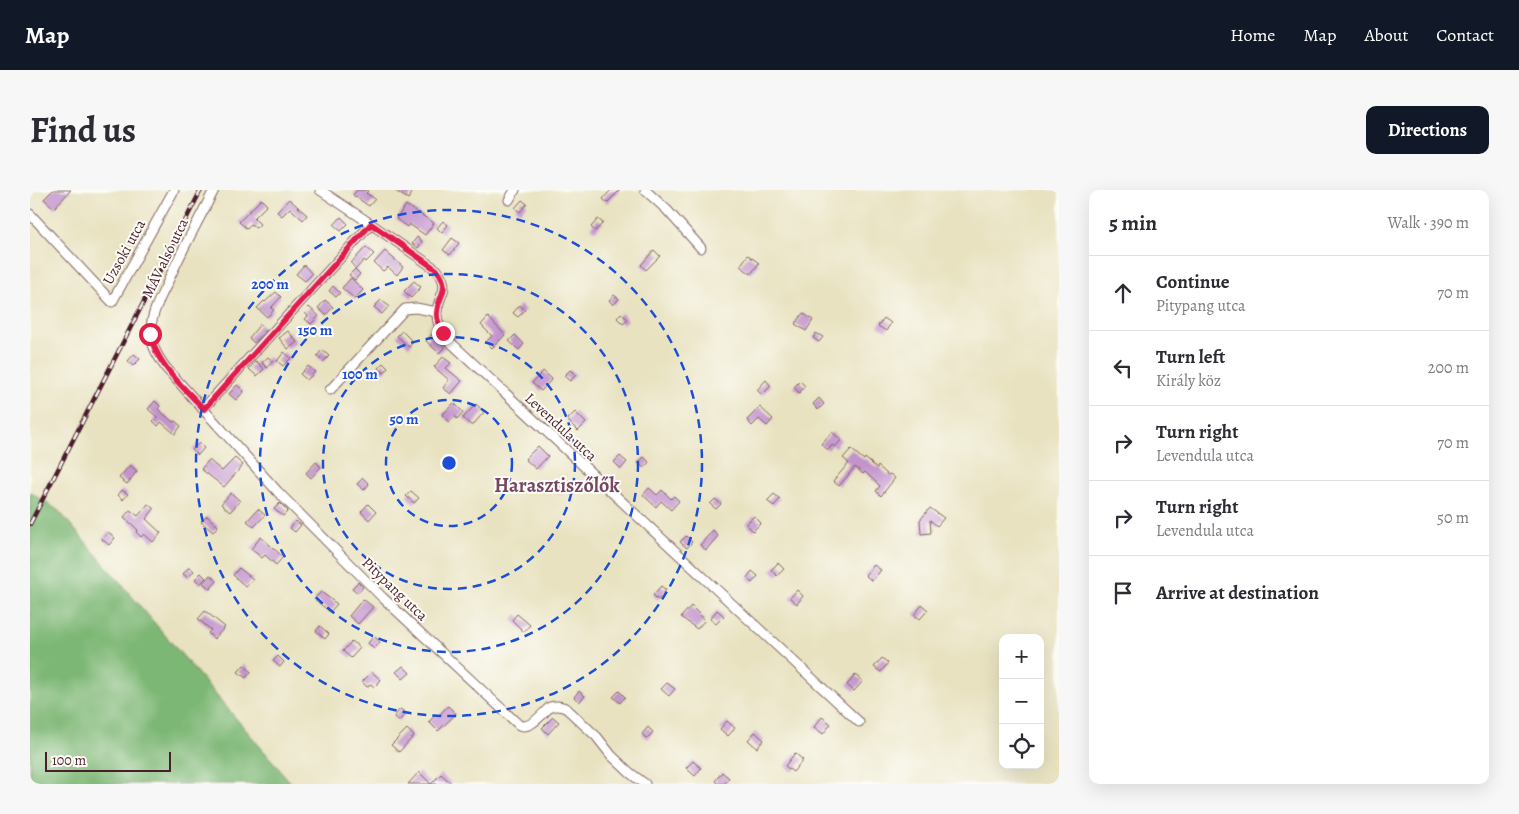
<!DOCTYPE html>
<html lang="en">
<head>
<meta charset="utf-8">
<style>
  body { margin:0; font-family:Alegreya,serif; background:#f7f7f7; color:#2b2b33 }
  .controls { position:absolute; right:15px; bottom:15px; display:grid; overflow:hidden; border-radius:10px; box-shadow:0 5px 20px #0002 }
  .controls button { width:45px; height:45px; display:grid; place-items:center; padding:0; border:0; border-bottom:1px solid #e1e1e2; background:#fff; color:#2b2b33; font:25px sans-serif }
  .scale { position:absolute; left:15px; bottom:12px; width:126px; box-sizing:border-box; padding-left:5px; border:2px solid #4a1f2b; border-top:0; font-size:14px; line-height:18px; white-space:nowrap; color:#4a1f2b; -webkit-text-stroke:4px #fdfcf7; paint-order:stroke }
  .stop { position:absolute; width:15px; height:15px; margin:-11px; border:4px solid #e11d48; border-radius:50%; background:#fff }
  .stop.end { background:#e11d48; border-color:#fff; box-shadow:0 1px 5px #0008 }
  .list { margin:0; padding:0; list-style:none }
  h2 { display:flex; justify-content:space-between; align-items:center; height:65px; margin:0; padding:0 20px; font-size:21px }
  h2 small { font-size:16px; font-weight:400; color:#7c7c81 }
  .list li { display:grid; grid-template-columns:32px 1fr auto; gap:15px; align-items:center; box-sizing:border-box; height:75px; padding:0 20px; border-top:1px solid #e1e1e2 }
  .list b { display:block; font-size:19px; white-space:nowrap }
  .list p { margin:0; font-size:16px; white-space:nowrap; color:#7c7c81 }
  .list em { font-size:16px; font-style:normal; color:#7c7c81 }
  .icon { flex:none; width:28px; height:28px; fill:none; stroke:currentColor; stroke-width:2; stroke-linecap:round; stroke-linejoin:round }
  .map { position:relative; flex:none; width:1029px; height:594px; overflow:hidden; border-radius:10px }
  header { display:flex; align-items:center; gap:30px; box-sizing:border-box; height:70px; padding:0 25px; background:#111827; color:#fff }
  header strong { font-size:24px }
  nav { display:flex; gap:28px; margin-inline-start:auto; font-size:18px }
  .intro { display:flex; align-items:center; justify-content:space-between; box-sizing:border-box; height:120px; padding:0 30px }
  h1 { margin:0; font-size:35px }
  .button { padding:12px 22px; border-radius:10px; background:#111827; color:#fff; font-size:18px; font-weight:700 }
  main { display:flex; gap:30px; padding:0 30px }
  aside { flex:1; background:#fff; border-radius:10px; box-shadow:0 5px 20px #0002 }
  .map>svg:first-child { display:block }
</style>
</head>
<body>
<header>
<strong>Map</strong>
<nav><a>Home</a><a>Map</a><a>About</a><a>Contact</a></nav>
</header>
<div class="intro"><h1>Find us</h1><a class="button">Directions</a></div>
<main>
<div class="map">
<svg width="1029" height="594" viewBox="0 0 1029 594">
  <rect width="100%" height="100%" fill="#fdfcf7"/>
  <filter id="ink" filterUnits="userSpaceOnUse"><feTurbulence type="fractalNoise" baseFrequency=".02" numOctaves="2"/><feDisplacementMap in="SourceGraphic" scale="10" xChannelSelector="R" yChannelSelector="G"/><feConvolveMatrix kernelMatrix="1 2 1 2 8 2 1 2 1" color-interpolation-filters="sRGB"/></filter>
  <filter id="wash" filterUnits="userSpaceOnUse"><feTurbulence type="fractalNoise" baseFrequency=".0096" numOctaves="4" result="noise"/><feDisplacementMap in="SourceGraphic" scale="20" xChannelSelector="R" yChannelSelector="G"/><feGaussianBlur stdDeviation="1.12" result="paint"/><feColorMatrix in="noise" values="0 0 0 0 0 0 0 0 0 0 0 0 0 0 0 0 0 1.4 0 .05"/><feComposite in="paint" operator="in"/></filter>
  <g filter="url(#wash)">
    <rect width="100%" height="100%" fill="#e8e2c0"/>
    <path fill="#7db775" stroke="#646b50" d="M0,302L29,321L262,594H0Z"/>
    <g id="blocks">
      <path fill="#c393cd" d="M23,0H41L24,18L14,9Z
        M327,0H339L336,3L345,9L339,16L323,5Z
        M364,0H384L378,9Z
        M581,0H590L577,13L573,9Z
        M231,9L237,15L224,28L230,34L226,38L221,34L217,39L209,32Z
        M259,9L277,25L273,30L260,18L252,26L247,22Z
        M492,10L497,14L490,22L485,18Z
        M376,15L404,33L395,45L379,34L377,37L366,29Z
        M311,27L318,34L311,41L304,35Z
        M568,29L573,33L565,41L561,37Z
        M413,31L418,35L412,43L407,38Z
        M387,47L392,51L388,58L382,54Z
        M422,48L429,53L420,65L413,60Z
        M336,57L344,64L336,72L334,70L326,79L321,73Z
        M624,60L630,66L616,80L611,75Z
        M355,61L373,77L367,85L358,77L353,81L344,73Z
        M718,65L729,73L721,84L710,76Z
        M274,75L282,84L275,91L266,84Z
        M325,79L330,84L325,90L319,85Z
        M321,88L333,100L325,109L312,98Z
        M384,91L391,97L381,108L374,101Z
        M303,96L310,103L306,107L299,101Z
        M246,102L251,107L241,118L244,120L237,127L227,118L234,111L235,112Z
        M584,105L589,109L583,115L579,110Z
        M295,110L303,117L296,125L288,118Z
        M351,110L359,116L352,124L344,117Z
        M490,115L495,120L488,127L483,123Z
        M279,117L289,126L281,134L275,129L278,126L274,122Z
        M591,123L598,130L593,134L587,128Z
        M773,123L783,130L776,141L765,134Z
        M458,127L475,145L462,158L456,152L462,146L451,135Z
        M854,128L861,133L856,141L848,136Z
        M230,134L236,140L224,153L219,148Z
        M258,141L267,152L258,159L249,148Z
        M372,141L383,152L379,157L367,146Z
        M786,143L793,147L789,152L783,148Z
        M402,144L415,157L409,163L396,151Z
        M485,145L494,154L489,160L479,151Z
        M292,160L299,166L293,172L287,166Z
        M254,162L261,168L253,176L247,171Z
        M104,164L110,169L103,176L98,171Z
        M238,167L243,171L237,178L232,173Z
        M413,167L421,173L416,178L432,191L421,204L413,198L419,190L404,177Z
        M226,171L234,179L227,186L219,179Z
        M353,173L358,178L354,183L348,178Z
        M278,176L285,182L277,190L270,184Z
        M540,180L546,185L540,191L534,186Z
        M513,181L522,189L511,201L502,193Z
        M736,190L741,196L732,205L727,200Z
        M770,191L775,196L769,203L764,197Z
        M207,195L214,201L206,210L199,204Z
        M789,208L794,214L788,220L783,214Z
        M125,211L130,216L128,219L143,232L145,231L151,236L145,244L131,232L128,236L123,231L127,227L118,219Z
        M424,213L433,222L427,229L425,226L420,232L412,225Z
        M446,214L454,222L442,236L433,228Z
        M730,217L743,229L737,236L729,229L722,236L717,230Z
        M545,222L556,233L548,241L537,230Z
        M802,242L811,250L805,257L802,255L798,260L791,254Z
        M169,253L174,258L168,265L162,260Z
        M508,256L518,266L506,279L495,269Z
        M821,259L834,270L835,268L847,278L848,276L858,285L860,284L865,288L851,306L846,301L850,296L835,282L833,284L825,277L809,296L803,291L819,273L813,268Z
        M590,266L597,272L591,279L584,272Z
        M614,267L619,272L614,278L608,273Z
        M205,268L213,275L194,297L171,279L179,270L192,281Z
        M286,272L291,277L281,288L276,283Z
        M100,275L107,281L97,294L89,288Z
        M333,288L339,294L334,300L327,294Z
        M531,290L538,296L530,304L524,298Z
        M619,298L627,305L632,300L641,309L644,306L649,311L641,320L631,311L626,317L613,305Z
        M92,300L98,304L93,310L88,305Z
        M381,301L389,308L384,313L376,306Z
        M201,303L210,311L200,322L191,314Z
        M744,304L750,309L744,316L737,311Z
        M685,309L691,314L686,319L680,314Z
        M250,313L258,321L253,326L244,319Z
        M118,314L124,319L116,329L131,343L123,352L114,344L111,347L106,342L108,340L94,327L100,320L108,326Z
        M338,314L346,322L339,330L331,322Z
        M900,318L914,328L907,336L900,330L901,343L891,344L890,330Z
        M228,319L235,325L224,337L217,331Z
        M177,326L188,336L183,342L171,332Z
        M724,326L731,333L723,341L716,334Z
        M266,331L271,335L265,342L260,338Z
        M683,340L688,346L676,360L670,355Z
        M78,342L85,348L79,355L72,349Z
        M656,346L662,352L657,358L650,352Z
        M231,347L253,367L246,375L235,365L232,368L221,359Z
        M748,373L754,379L747,386L741,380Z
        M844,375L851,380L842,391L835,385Z
        M159,377L164,381L158,388L153,384Z
        M209,378L223,389L216,397L203,385Z
        M722,381L728,386L722,393L717,388Z
        M171,383L176,388L170,394L165,389Z
        M180,385L187,391L180,399L173,393Z
        M328,392L333,397L328,403L322,398Z
        M631,396L636,400L628,410L623,405Z
        M767,400L773,406L767,414L760,408Z
        M291,402L307,414L300,422L284,409Z
        M333,409L343,417L328,434L319,426Z
        M892,415L898,420L890,429L884,425Z
        M661,416L675,430L667,439L651,427Z
        M687,420L694,426L686,434L680,429Z
        M175,421L195,437L184,449L178,443L181,440L168,429Z
        M487,424L500,435L494,442L482,430Z
        M290,436L299,444L295,449L286,441Z
        M344,446L350,452L344,459L338,453Z
        M322,451L330,458L321,468L313,461Z
        M248,466L254,472L250,477L243,471Z
        M852,468L858,473L851,482L844,477Z
        M214,475L221,482L216,488L208,482Z
        M373,476L380,483L373,489L366,482Z
        M342,482L351,490L344,497L341,494L337,497L332,492Z
        M825,485L833,491L824,501L817,495Z
        M637,493L645,499L639,506L631,499Z
        M549,501L555,506L549,512L544,507Z
        M589,501L595,507L590,513L583,507Z
        M418,516L426,524L408,541L399,532L406,524L408,526Z
        M370,519L376,523L369,531L364,527Z
        M523,527L529,532L518,544L512,538Z
        M792,527L801,534L793,544L784,537Z
        M697,531L705,538L698,546L690,539Z
        M618,537L623,542L617,549L612,544Z
        M377,539L384,546L369,562L361,555Z
        M725,542L734,550L727,558L718,550Z
        M765,563L773,570L763,582L755,576Z
        M663,571L671,578L665,586L656,578Z
        M389,582L401,594L411,584L422,594H378Z
        M692,582L699,588L694,594H688L685,591Z"/>
    </g>
  </g>
  <g filter="url(#ink)">
    <use href="#blocks" fill-opacity="0" stroke="#81635f" stroke-width="1"/>
    <g fill="none" stroke-linecap="round" stroke-linejoin="round">
      <defs>
        <path id="street" d="M184,0C168,32 150,63 136,96C129,110 120,127 121,143C121,156 129,168 136,178L248,302L352,407L489,535C500,540 512,524 520,517C527,515 532,516 537,519L567,547L581,565L600,583L615,594
          M290,0L341,34L407,80C422,100 408,104 407,122C406,132 412,142 417,149L829,532
          M615,0L637,20L671,58
          M479,10L485,0
          M0,24L82,112L144,0
          M300,200L375,119L386,118L407,122
          M173,219L341,34"/>
      </defs>
      <use href="#street" stroke="#81635f" stroke-width="11"/>
      <use href="#street" stroke="#fff" stroke-width="9"/>
      <defs>
        <path id="rail" d="M0,334L171,0"/>
      </defs>
      <use href="#rail" stroke="#4a1f2b" stroke-width="4.5"/>
      <use href="#rail" stroke="#fdfcf7" stroke-width="2.5" stroke-dasharray="8" stroke-linecap="butt"/>
    </g>
  </g>
  <g fill="none" stroke-linecap="round" stroke-linejoin="round" filter="url(#ink)">
    <path stroke="#e11d48" stroke-width="6" d="M120,144C127,175 153,197 174,219L341,34L407,80C422,100 408,104 407,123C406,130 410,137 413,143"/>
  </g>
  <g fill="none" stroke="#1d4ed8" stroke-width="2.5" stroke-dasharray="9 6">
    <circle cx="419" cy="273" r="63"/>
    <circle cx="419" cy="273" r="126"/>
    <circle cx="419" cy="273" r="189"/>
    <circle cx="419" cy="273" r="253"/>
  </g>
  <g text-anchor="middle" stroke-width="4" stroke-linejoin="round" paint-order="stroke">
    <g font-size="15" fill="#4a1f2b" stroke="#fdfcf7">
      <text transform="translate(94 62) rotate(-61)" y="5">Uzsoki utca</text>
      <text transform="translate(135 68) rotate(-64)" y="5">MÁV alsó utca</text>
      <text transform="translate(531 237) rotate(43)" y="5">Levendula utca</text>
      <text transform="translate(365 399) rotate(44)" y="5">Pitypang utca</text>
    </g>
    <g font-size="20" font-weight="bold" fill="#744864" stroke="#fdfcf7">
      <text x="527" y="302">Harasztiszőlők</text>
    </g>
  </g>
  <circle cx="419" cy="273" r="8" fill="#1d4ed8" stroke="#fdfcf7" stroke-width="2.5"/>
  <g font-size="15" text-anchor="middle" font-weight="bold" fill="#1d4ed8" stroke="#fdfcf7" stroke-width="4" stroke-linejoin="round" paint-order="stroke">
    <text x="240" y="99">200 m</text>
    <text x="285" y="145">150 m</text>
    <text x="330" y="189">100 m</text>
    <text x="374" y="234">50 m</text>
  </g>
</svg>
<div class="controls">
<button>+</button>
<button>−</button>
<button><svg class="icon" aria-label="locate" viewBox="0 0 24 24"><circle cx="12" cy="12" r="6"/><path d="M12 2v4M12 18v4M2 12h4M18 12h4"/></svg></button>
</div>
<div class="scale">100 m</div>
<div class="stop" style="left:120px;top:144px"></div>
<div class="stop end" style="left:413px;top:143px"></div>
</div>
<aside>
<h2>5 min<small>Walk · 390 m</small></h2>
<ul class="list">
<li><svg class="icon" aria-label="ahead" viewBox="0 0 24 24"><path d="M12 20V5M6 11l6-6 6 6"/></svg><div><b>Continue</b><p>Pitypang utca</p></div><em>70 m</em></li>
<li><svg class="icon" aria-label="left" viewBox="0 0 24 24"><path d="M17 20v-9H6M10 6l-5 5 5 5"/></svg><div><b>Turn left</b><p>Király köz</p></div><em>200 m</em></li>
<li><svg class="icon" aria-label="right" viewBox="0 0 24 24"><path d="M7 20v-9h11M14 6l5 5-5 5"/></svg><div><b>Turn right</b><p>Levendula utca</p></div><em>70 m</em></li>
<li><svg class="icon" aria-label="right" viewBox="0 0 24 24"><path d="M7 20v-9h11M14 6l5 5-5 5"/></svg><div><b>Turn right</b><p>Levendula utca</p></div><em>50 m</em></li>
<li><svg class="icon" aria-label="arrive" viewBox="0 0 24 24"><path d="M6 21V4h12l-3 4 3 4H6"/></svg><div><b>Arrive at destination</b></div></li>
</ul>
</aside>
</main>
</body>
</html>
